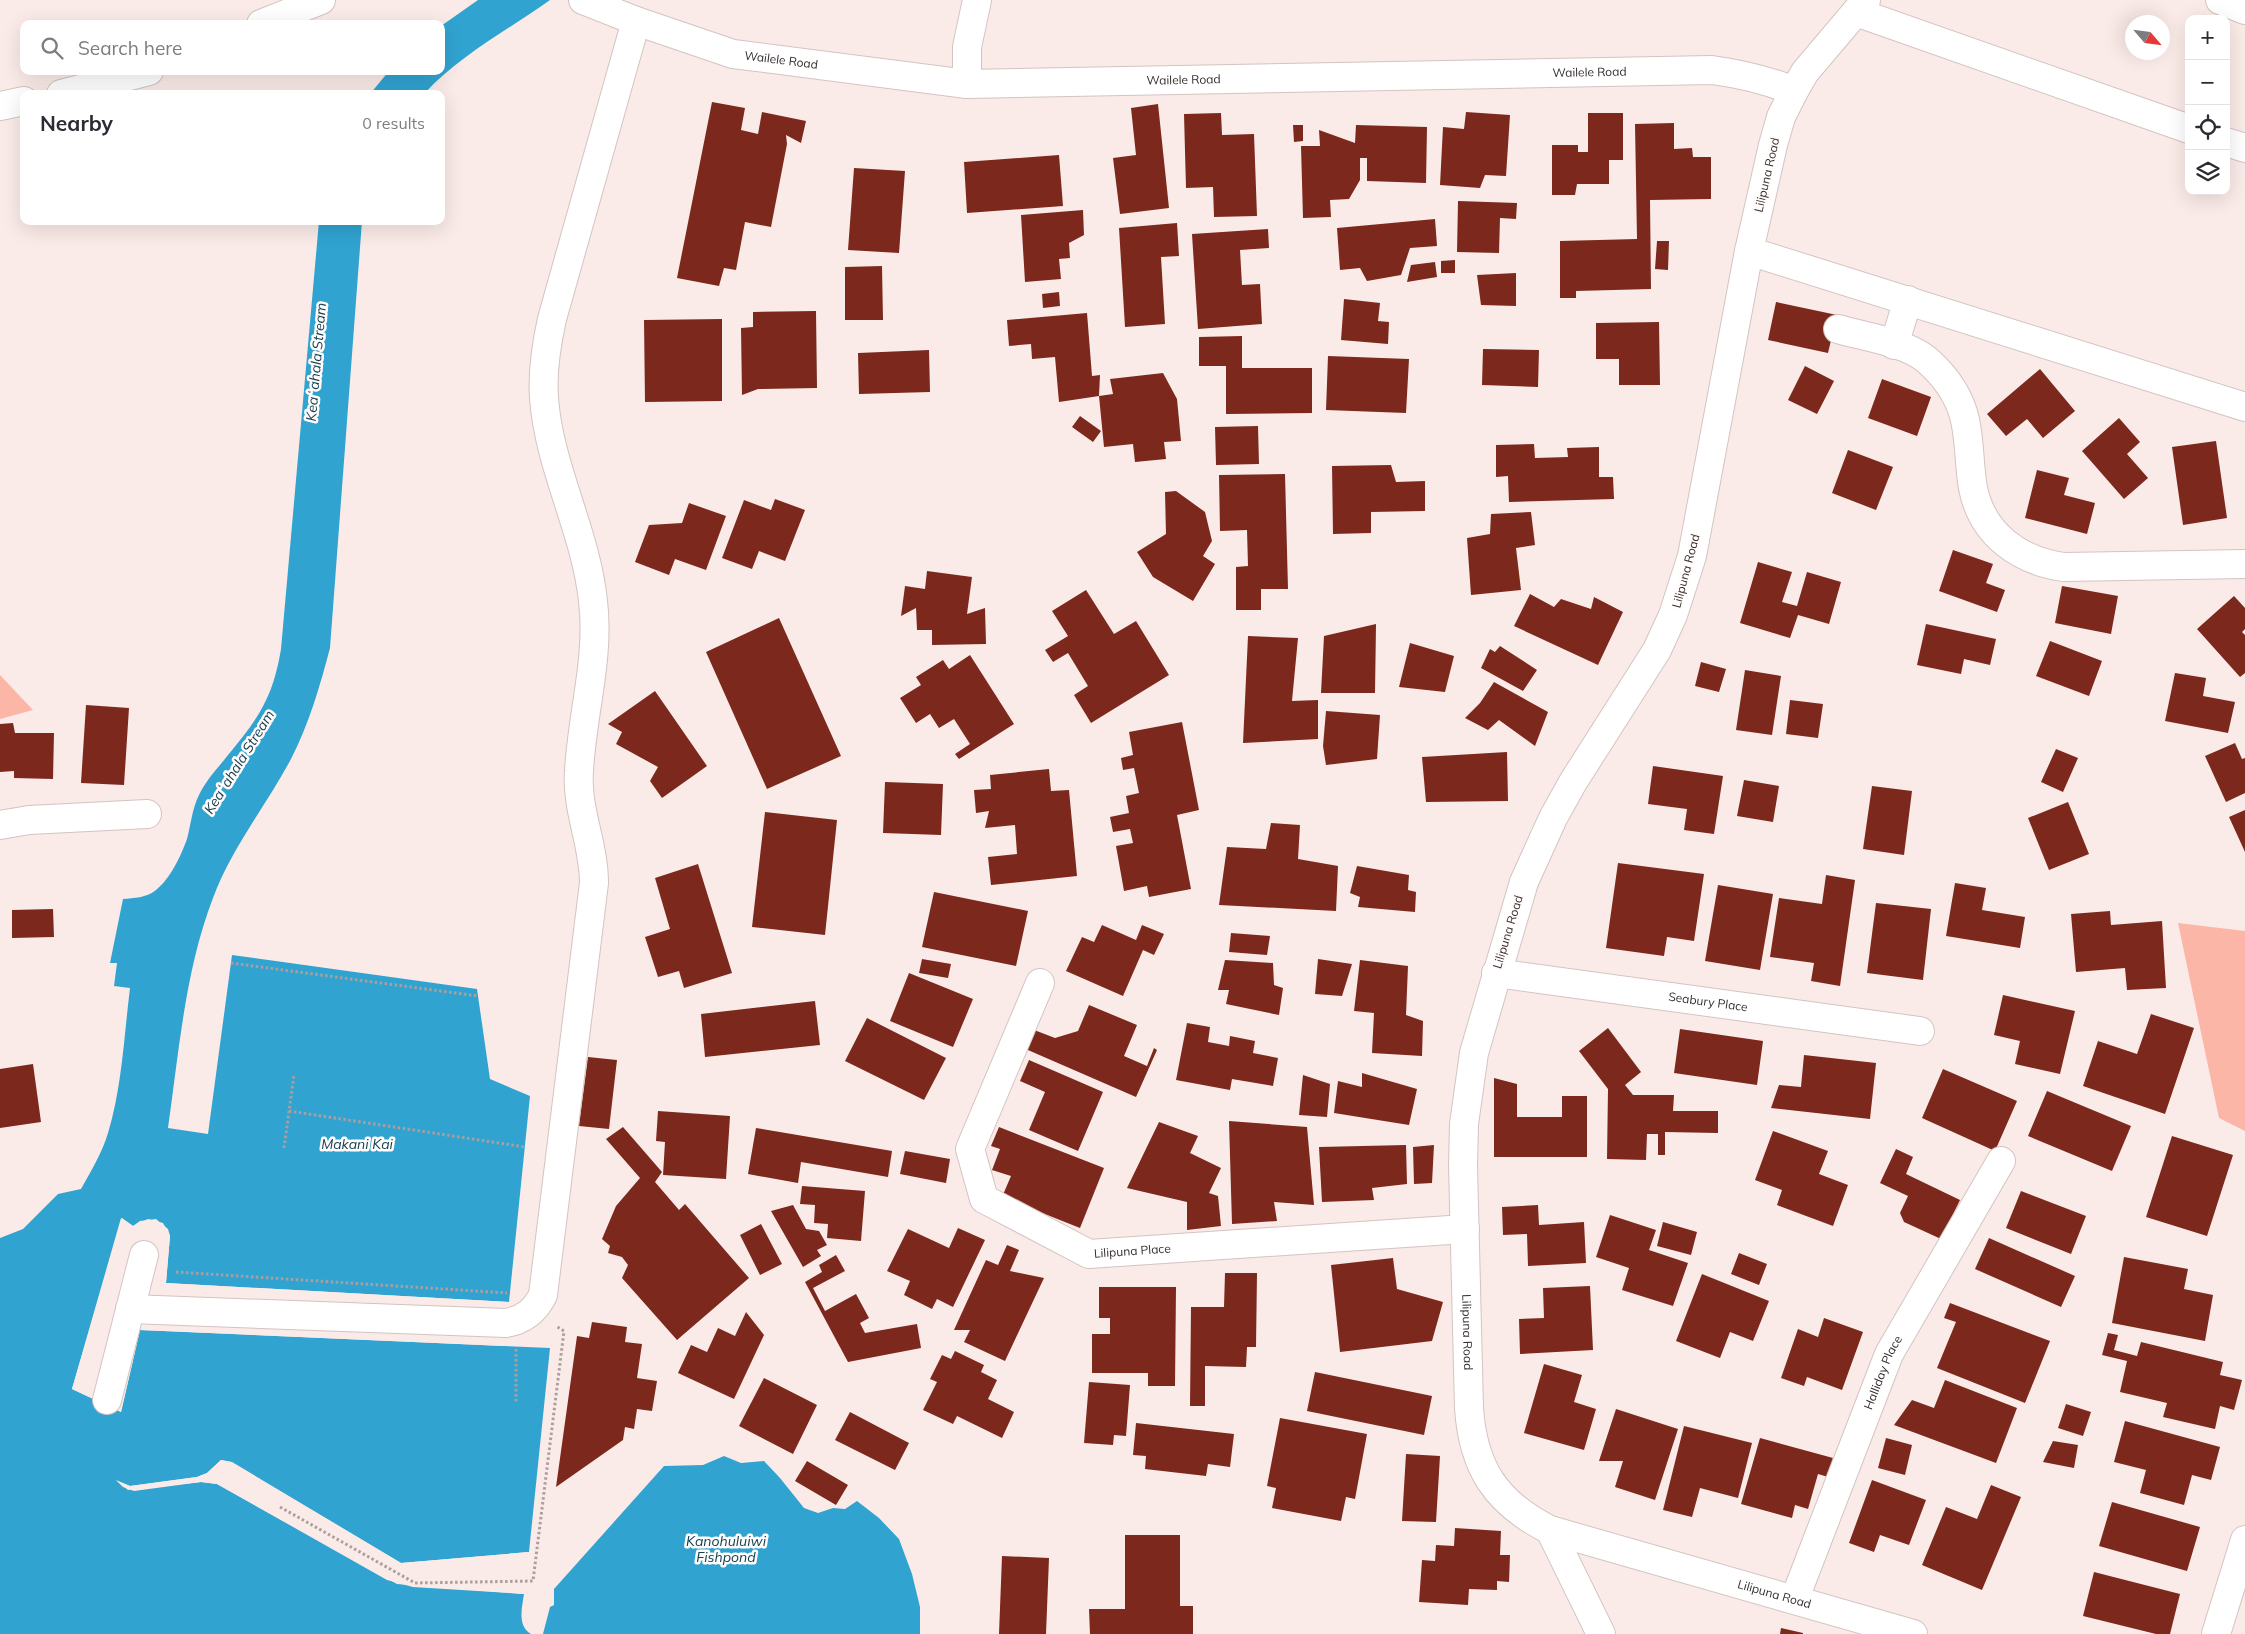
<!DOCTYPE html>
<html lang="en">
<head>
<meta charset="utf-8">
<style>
  body { margin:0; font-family:Mulish,sans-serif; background:#f2f2f3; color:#2b2b33 }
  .controls { position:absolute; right:15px; top:15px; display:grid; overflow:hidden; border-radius:10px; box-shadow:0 5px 20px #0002 }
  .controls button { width:45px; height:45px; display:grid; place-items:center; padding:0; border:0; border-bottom:1px solid #e1e1e2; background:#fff; color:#2b2b33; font:25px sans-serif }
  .compass { position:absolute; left:2125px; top:15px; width:45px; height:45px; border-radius:50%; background:#fff; box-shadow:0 5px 20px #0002; rotate:118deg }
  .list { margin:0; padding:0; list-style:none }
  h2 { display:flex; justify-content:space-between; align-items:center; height:65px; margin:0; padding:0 20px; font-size:21px }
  h2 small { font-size:16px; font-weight:400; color:#7c7c81 }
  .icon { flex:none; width:28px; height:28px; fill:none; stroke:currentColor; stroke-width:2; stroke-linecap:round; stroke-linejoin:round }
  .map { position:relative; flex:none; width:2245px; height:1634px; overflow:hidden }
  .search { position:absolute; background:#fff; box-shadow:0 5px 20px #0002; left:20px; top:20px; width:425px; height:55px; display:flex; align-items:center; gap:12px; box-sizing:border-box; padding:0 18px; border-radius:10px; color:#7c7c81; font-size:19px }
  .panel { position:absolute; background:#fff; box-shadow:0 5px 20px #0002; left:20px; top:90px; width:425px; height:135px; border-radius:10px }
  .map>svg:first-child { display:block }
</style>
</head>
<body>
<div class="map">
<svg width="2245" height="1634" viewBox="0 0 2245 1634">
  <rect width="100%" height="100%" fill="#faebe8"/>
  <path fill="#fcb6a8" d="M0,675L33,710L0,719Z
    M2178,923L2245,931V1131L2219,1118Z"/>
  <path fill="#31a3d1" d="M478,0H550C508,30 460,55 424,94H370L389,71H441V26Z
    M319,221H362L330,648C320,686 309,724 291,759C266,806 232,847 213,898C185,971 179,1051 168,1128L208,1134L232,955L477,989L490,1079L530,1096L509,1302L166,1283L170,1236L163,1223L148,1219L133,1226L122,1218L72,1389L121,1412L140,1330L550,1348L529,1552L401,1563L231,1462L221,1460L207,1473L197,1477L130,1486L117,1481L128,1490L201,1482L217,1484L387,1580L413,1587L524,1594C522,1607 517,1626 531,1634H0V1238L23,1229L58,1194L81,1189C91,1171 102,1153 108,1133C122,1087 124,1036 130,988L114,986L117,963H110L123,899C134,898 146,898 156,890C170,879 181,856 187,839C191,824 192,809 199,795C206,780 218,768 228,755C259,718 273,697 281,649Z
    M724,1456L741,1463L764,1461L780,1478L804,1508L818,1513L833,1508L845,1509L857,1501L879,1518L899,1539L912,1574L920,1607V1634H543L550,1607L554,1605V1589L664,1466L703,1465Z"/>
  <path fill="#faebe8" d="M121,1218L133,1226L140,1221L156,1219L168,1229L170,1236L166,1283L509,1302L508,1304L166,1285L164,1283L167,1236L165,1230L155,1222L141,1223L133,1229L123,1222L75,1388L120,1409L140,1327L504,1343V1346L140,1330L121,1412L72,1389Z
    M221,1460L232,1462L401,1563L529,1552L528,1554L400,1566L231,1464L222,1463L208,1475L198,1479L131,1488L211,1479L397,1582L524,1591V1594L397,1584L217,1484L201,1482L134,1491L123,1487L116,1480L130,1486L197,1477L207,1473Z"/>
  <path fill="#7c281c" d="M712,102L745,108L741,130L758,134L762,112L806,121L801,143L786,135L787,144L771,227L745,222L736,270L724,268L719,286L677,278Z
    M1158,104L1169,208L1120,214L1113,158L1136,155L1131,108Z
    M1466,112L1510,115L1506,176L1485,175L1480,188L1440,185L1443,127L1464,129Z
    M1221,113L1222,135L1254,134L1257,216L1214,217L1213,187L1186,188L1184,114Z
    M1588,113H1623V160H1609V184H1577L1575,195H1552V145H1578V152H1588Z
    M1674,123V149L1692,148L1693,157H1711V199L1650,200L1651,289L1576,291V298H1560V241L1637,239L1635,124Z
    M1293,125H1303V141L1294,142Z
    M1356,125L1427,127L1426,183L1367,181V158H1360V180L1349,199L1330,200L1331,217L1303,218L1301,146H1320L1319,130L1355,143Z
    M1059,155L1063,206L967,213L964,162Z
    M854,168L905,171L899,253L848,250Z
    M1458,201L1517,203L1516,219L1500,218L1499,253L1457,252Z
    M1083,210L1084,235L1069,243L1070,258L1059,259L1061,279L1025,282L1021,215Z
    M1435,219L1437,246L1410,248L1401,275L1367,281L1360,268L1340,270L1337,228Z
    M1177,223L1179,256L1161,257L1165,324L1125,327L1119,228Z
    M1268,229L1269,248L1240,250L1242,285L1260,284L1262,324L1198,329L1192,234Z
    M1657,241H1669L1668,270L1655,269Z
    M1455,260V273H1441V261Z
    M1435,262L1437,277L1407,282L1411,265Z
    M882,266L883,320H845V267Z
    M1516,273V306L1481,305L1477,275Z
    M1059,292L1060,306L1043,308L1042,294Z
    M1344,299L1380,303L1378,321L1389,322L1388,344L1341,340Z
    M1776,302L1837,315L1828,353L1768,340Z
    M816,311L817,388L758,389L742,395L741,328L753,327V312Z
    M1087,313L1092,376L1100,375L1099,396L1059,402L1055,357L1032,359L1031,344L1009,346L1007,320Z
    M722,319V401L645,402L644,320Z
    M1659,322L1660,385H1619V359H1596V323Z
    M1242,336V368H1312V413L1226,414V366H1199V337Z
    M1483,349L1539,350L1538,387L1482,385Z
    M929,350L930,392L859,394L858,353Z
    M1328,356L1409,359L1406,413L1326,410Z
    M1805,366L1834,381L1817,414L1788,400Z
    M2040,369L2075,411L2043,438L2027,419L2006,436L1987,414Z
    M1163,373L1177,399L1181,441L1164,442L1166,459L1135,462L1133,444L1104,447L1099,396L1113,394L1110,379Z
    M1882,379L1931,397L1917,436L1868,418Z
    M1080,416L1101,431L1093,442L1072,427Z
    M2119,418L2140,442L2127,454L2148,478L2124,499L2082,451Z
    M1258,426L1259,464L1216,465L1215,427Z
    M2216,441L2227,518L2183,525L2172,447Z
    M1534,444L1535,458L1568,457L1567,448L1599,447V477H1613L1614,499L1509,502L1508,476L1496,477V445Z
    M1848,450L1893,467L1876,510L1832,493Z
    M1391,465L1396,482L1425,481V511L1371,512V533L1333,534L1332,466Z
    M2037,470L2069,478L2064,495L2095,503L2087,534L2025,518Z
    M1285,474L1288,589H1261V610H1236V567L1248,566L1247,530L1220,531L1219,475Z
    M1176,491L1205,512L1212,541L1203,556L1215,564L1193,601L1153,577L1137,552L1166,534L1165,492Z
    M775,499L805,510L785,561L759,551L752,569L722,558L744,500L771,510Z
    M689,503L726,516L706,570L675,559L669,575L635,562L649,525L682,523Z
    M1531,512L1535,545L1516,548L1521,590L1471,595L1467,538L1490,534L1491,514Z
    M1953,550L1993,564L1986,583L2005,590L1997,612L1939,591Z
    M1758,562L1792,572L1782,602L1797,606L1807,572L1841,582L1829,624L1798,615L1790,638L1740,623Z
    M927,571L972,577L967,614L985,608L986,644L932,645V630H917L916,608L901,616L905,586L925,589Z
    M2062,586L2118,596L2111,634L2055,623Z
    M1086,590L1114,634L1136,621L1169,675L1091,723L1074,695L1088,686L1068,653L1053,662L1045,650L1068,636L1052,611Z
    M1530,594L1554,607L1561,599L1591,609L1594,597L1623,612L1598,665L1514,626Z
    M2234,596L2245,608V629L2242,632L2245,635V673L2240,677L2197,629Z
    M779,618L841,756L767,789L706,652Z
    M1376,624L1375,693H1321L1324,636Z
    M1926,624L1996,639L1990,665L1964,659L1961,674L1917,665Z
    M1248,636L1298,638L1292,701L1318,700V739L1243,743Z
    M2050,641L2102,661L2089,696L2036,676Z
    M1410,643L1454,656L1445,692L1399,687Z
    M1500,646L1537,670L1523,691L1481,668L1490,649L1495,652Z
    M970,655L1014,724L959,759L955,754L970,744L954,719L939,728L930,714L916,723L900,698L921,685L916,677L943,660L949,669Z
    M1701,662L1726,669L1719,692L1695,686Z
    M1745,670L1781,676L1772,735L1736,730Z
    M2175,673L2206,678L2203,696L2235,702L2228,733L2165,721Z
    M1494,682L1548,712L1535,746L1499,720L1488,730L1465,718L1480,703Z
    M655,691L707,766L662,798L650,781L658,767L616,744L622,732L608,724Z
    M1790,700L1823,704L1818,738L1786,734Z
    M86,705L129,708L124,785L81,783Z
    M1326,711L1380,715L1377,759L1326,765L1323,746Z
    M1182,722L1199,810L1177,815L1191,889L1149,897L1147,886L1124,891L1116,846L1133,843L1130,829L1113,832L1110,817L1129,813L1126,796L1139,793L1134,768L1123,770L1121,758L1133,755L1129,732Z
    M13,723L15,733H54L53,779L14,778V771L0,772V724Z
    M2235,743L2242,759L2245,758V793L2226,802L2205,756Z
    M2056,749L2078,758L2063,792L2041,782Z
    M1507,752L1508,801L1426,802L1422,757Z
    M1653,766L1723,776L1714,834L1684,830L1687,809L1648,804Z
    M1049,769L1051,791L1069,790L1077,876L991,885L988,857L1017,854L1015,825L985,828L989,811L976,813L974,790L991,789L990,775Z
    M1744,780L1779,786L1773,822L1737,816Z
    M885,782L943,784L941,835L883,833Z
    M1872,786L1912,791L1904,855L1863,849Z
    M2068,802L2089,854L2049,870L2028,818Z
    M2245,810V852L2229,817Z
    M765,812L837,820L825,935L752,927Z
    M1271,823L1300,825L1298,859L1338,866L1336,911L1219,905L1227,847L1266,849Z
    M1618,863L1704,874L1694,941L1667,937L1664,956L1606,948Z
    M698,864L732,973L684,988L679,971L658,977L645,937L670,929L655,878Z
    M1357,866L1409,875L1408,890L1416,892L1415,912L1358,907L1360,897L1350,893Z
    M1826,875L1855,880L1840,986L1811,981L1814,963L1770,957L1779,898L1822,904Z
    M1955,883L1986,888L1982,910L2025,917L2020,948L1946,936Z
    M1718,885L1773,894L1760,970L1705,961Z
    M934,892L1028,911L1016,966L922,947Z
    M1876,903L1931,909L1923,980L1867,973Z
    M53,909L54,937L12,938V910Z
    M2110,911L2111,925L2162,921L2166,988L2127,990L2125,968L2076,972L2071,914Z
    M1102,925L1136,940L1142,925L1164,934L1154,955L1143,950L1123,996L1066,971L1082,937L1094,942Z
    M1231,933L1270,936L1267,955L1229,952Z
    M922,959L951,964L948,978L919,973Z
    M1318,959L1352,964L1342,996L1315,994Z
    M1225,960L1273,963L1274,985L1283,988L1279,1015L1226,1004L1229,990H1218Z
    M1360,960L1408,966L1406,1015L1423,1021L1422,1056L1372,1053L1374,1013L1354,1011Z
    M909,973L973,999L953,1047L890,1021Z
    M2003,995L2075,1011L2060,1074L2015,1064L2020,1041L1994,1035Z
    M815,1001L820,1045L705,1057L701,1014Z
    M1089,1005L1137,1025L1124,1056L1147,1066L1154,1048L1157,1050L1136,1097L1021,1047L1029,1028L1055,1038L1078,1031Z
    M2151,1014L2194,1028L2165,1114L2083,1086L2098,1041L2137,1054Z
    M867,1018L946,1058L924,1100L845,1061Z
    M1187,1023L1210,1027L1208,1042L1229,1046L1230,1036L1255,1041L1253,1053L1278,1058L1273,1086L1232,1079L1230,1090L1176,1080Z
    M1608,1028L1641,1072L1625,1085L1633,1095H1674L1673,1111H1718V1133L1665,1132V1155H1658V1134H1647L1646,1160L1607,1159L1608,1089L1579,1051Z
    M1680,1029L1763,1041L1757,1085L1674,1073Z
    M1804,1055L1876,1063L1870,1119L1771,1108L1779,1085L1801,1087Z
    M588,1057L617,1060L609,1129L579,1126Z
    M1029,1060L1103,1092L1078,1151L1029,1130L1045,1092L1020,1081Z
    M33,1064L41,1122L0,1128V1069Z
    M1943,1069L2017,1101L1995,1151L1922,1118Z
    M1362,1073L1417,1089L1409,1125L1334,1113L1338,1081L1362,1087Z
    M1303,1075L1330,1084L1327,1117L1299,1115Z
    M1494,1078L1517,1084V1117H1562V1096H1587V1157H1494Z
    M2047,1091L2131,1126L2112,1171L2028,1136Z
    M658,1111L730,1116L726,1179L663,1175L665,1142L656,1141Z
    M1229,1121L1307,1127L1314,1205L1274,1202L1277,1221L1232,1224Z
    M1159,1122L1198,1136L1190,1153L1221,1168L1209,1193L1218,1196L1221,1226L1187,1230V1202L1127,1188Z
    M623,1127L662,1172L655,1182L679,1210L685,1204L749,1278L677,1340L622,1278L628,1265L622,1257L608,1253L610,1246L602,1239L616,1206L640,1178L606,1139Z
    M999,1127L1104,1168L1080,1228L1002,1197L1011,1176L992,1170L1000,1149L991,1146Z
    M756,1128L892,1151L888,1177L801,1162L798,1183L748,1174Z
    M1773,1131L1828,1151L1819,1174L1848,1185L1833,1226L1777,1205L1782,1190L1755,1180Z
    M2172,1136L2233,1155L2207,1236L2146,1217Z
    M1406,1145L1407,1184L1372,1188L1374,1200L1322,1202L1319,1147Z
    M1434,1145L1432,1183L1414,1184L1413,1147Z
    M1896,1149L1913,1157L1906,1174L1960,1200L1941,1239L1904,1222L1900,1213L1908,1196L1880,1183Z
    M905,1151L950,1159L946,1183L900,1174Z
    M802,1186L865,1191L861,1241L827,1238L828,1224L814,1223L815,1205L800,1204Z
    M2021,1191L2086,1216L2071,1254L2006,1228Z
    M793,1205L806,1229L819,1231L827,1245L817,1250L821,1256L803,1267L771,1211Z
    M1538,1205L1539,1225L1584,1222L1586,1263L1528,1266L1527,1234L1503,1235L1502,1207Z
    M1610,1215L1656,1230L1649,1250L1688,1263L1673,1306L1622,1290L1629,1268L1596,1257Z
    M1663,1222L1697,1232L1691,1255L1657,1246Z
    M761,1224L782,1264L760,1275L740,1235Z
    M958,1228L985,1240L953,1307L937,1299L932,1309L904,1295L910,1281L887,1271L908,1229L949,1248Z
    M1989,1238L2075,1276L2061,1307L1975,1269Z
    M1007,1245L1019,1250L1010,1271L1044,1278L1005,1361L964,1342L970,1330H954L986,1260L998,1265Z
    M1739,1253L1767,1264L1759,1285L1731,1274Z
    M836,1255L845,1271L813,1288L825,1311L856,1294L869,1318L860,1323L865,1333L917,1324L921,1348L848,1362L805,1282L822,1272L819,1265Z
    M2124,1257L2188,1269L2184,1289L2213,1295L2205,1341L2112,1323Z
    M1393,1258L1397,1289L1443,1302L1432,1341L1340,1352L1331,1265Z
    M1225,1273H1257L1256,1347H1247L1246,1367L1205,1366V1406H1190L1191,1307H1224Z
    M1702,1274L1769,1301L1753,1341L1730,1332L1720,1358L1676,1341Z
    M1590,1286L1593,1350L1520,1354L1519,1319L1544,1318L1543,1288Z
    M1099,1287H1176L1175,1386H1148V1373H1092V1334H1110V1318H1099Z
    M1950,1303L2050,1341L2025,1403L1937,1368L1956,1322L1944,1318Z
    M746,1312L764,1335L734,1399L678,1373L691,1345L707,1352L718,1328L735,1336Z
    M1824,1318L1863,1332L1842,1390L1807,1377L1804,1386L1781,1378L1798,1329L1818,1337Z
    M592,1322L627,1327L625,1342L642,1344L637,1378L657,1381L652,1411L637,1409L634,1429L625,1427L623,1440L556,1487L577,1336L589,1338Z
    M2108,1333L2118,1335L2114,1350L2137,1356L2141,1342L2223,1362L2220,1375L2242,1380L2234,1410L2220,1406L2215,1429L2163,1417L2167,1403L2120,1392L2127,1361L2102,1355Z
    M955,1351L984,1365L981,1372L997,1380L988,1399L1014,1412L1002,1438L957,1416L953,1424L923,1410L937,1382L930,1379L942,1355L951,1359Z
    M1544,1364L1582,1375L1574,1402L1596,1409L1584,1450L1524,1433Z
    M1315,1372L1432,1396L1424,1435L1307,1411Z
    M764,1378L817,1405L793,1454L739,1426Z
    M1945,1380L2017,1408L1996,1463L1894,1425L1912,1400L1934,1408Z
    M1089,1382L1130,1385L1126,1436L1114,1435L1113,1445L1084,1443Z
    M2066,1404L2091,1412L2083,1436L2058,1428Z
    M1616,1409L1678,1429L1655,1500L1615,1487L1623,1461H1599Z
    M850,1412L909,1443L895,1470L835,1440Z
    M1280,1418L1367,1434L1355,1499L1346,1497L1341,1521L1272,1508L1276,1488L1267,1486Z
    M2125,1421L2220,1447L2211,1480L2192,1475L2184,1505L2140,1493L2146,1470L2114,1462Z
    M1136,1423L1234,1434L1230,1467L1208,1464L1206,1476L1145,1469L1146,1456L1133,1455Z
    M1684,1426L1752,1443L1738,1498L1700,1488L1692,1517L1663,1510Z
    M1760,1438L1833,1458L1828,1477L1818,1474L1808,1509L1795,1505L1792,1518L1741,1504Z
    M1886,1438L1912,1445L1905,1475L1878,1468Z
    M2053,1441L2078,1445L2074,1468L2043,1462Z
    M1406,1454L1440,1456L1436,1522L1402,1521Z
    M807,1461L848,1485L836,1505L795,1481Z
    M1872,1480L1926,1500L1909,1545L1880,1535L1874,1552L1849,1543Z
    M1991,1485L2021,1497L1982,1590L1922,1565L1946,1507L1977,1519Z
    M2112,1502L2200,1527L2187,1571L2099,1546Z
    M1455,1528L1501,1531L1500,1555H1510L1509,1582L1497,1581V1590L1469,1589L1468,1605L1419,1602L1422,1560L1435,1561L1436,1545L1454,1546Z
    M1125,1535H1180V1606H1193V1634H1090L1089,1609H1125Z
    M1002,1556L1049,1558L1046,1634H999Z
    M2094,1572L2180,1594L2170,1634H2156L2083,1616Z
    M1781,1628L1803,1633V1634H1780Z"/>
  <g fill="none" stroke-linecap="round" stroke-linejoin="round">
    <defs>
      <g id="minor">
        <path id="s1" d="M583,0L636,21L733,54L967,84L1712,70C1741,74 1767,80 1794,91"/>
        <path id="s2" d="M1866,0L1805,72L1794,91L1781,117L1773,145L1749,251L1692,556L1673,615L1657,650L1573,782L1553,818L1524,882L1474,1053L1464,1124L1463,1165L1469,1408C1473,1468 1496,1503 1550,1530L1913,1634"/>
        <path d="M2220,0L2245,10"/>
        <path d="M1856,12L2189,129"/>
        <path d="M261,24L321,0"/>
        <path d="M967,84V47L977,0"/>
        <path d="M61,94L149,71"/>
        <path d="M0,106L24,101"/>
        <path d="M2226,142L2245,148"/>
        <path d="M1749,251L2245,407"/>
        <path d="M1838,329C1865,337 1905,342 1927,360C1945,376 1960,397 1965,420C1970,442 1969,466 1973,488C1982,534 2019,561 2064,567L2245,564"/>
        <path d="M1894,345L1908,300"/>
        <path d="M0,825L29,820L147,814"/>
        <path id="s3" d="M1496,973L1920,1031"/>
        <path id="s4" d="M1040,983L970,1149L984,1199L1089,1254L1465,1229"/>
        <path d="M130,1309L506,1323C524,1320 535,1311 543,1295L594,883C594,844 576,809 579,771C582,714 600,657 593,601C586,532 549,468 544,398C542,371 546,346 552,319L636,21"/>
        <path d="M107,1400L144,1255"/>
        <path d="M1550,1530L1601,1634"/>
        <path id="s5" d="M1795,1598L1889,1354L2001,1161"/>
        <path d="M2216,1634L2245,1540"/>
      </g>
    </defs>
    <use href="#minor" stroke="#d3c4c1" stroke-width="30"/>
    <path stroke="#ab9f9d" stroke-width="3" stroke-dasharray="2.5 2.5" stroke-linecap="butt" d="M231,963L478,996
      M289,1111L525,1147
      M284,1148L294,1075
      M176,1272L507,1293
      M516,1349V1404
      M280,1507L415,1583L533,1581L564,1331L556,1326"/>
    <use href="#minor" stroke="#fff" stroke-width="28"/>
  </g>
  <g text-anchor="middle" stroke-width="5" stroke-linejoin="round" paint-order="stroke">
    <g font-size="12" fill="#342e2d" stroke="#fffcfb">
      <text dy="4" stroke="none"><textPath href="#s1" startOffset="208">Wailele Road</textPath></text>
      <text dy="4" stroke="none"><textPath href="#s1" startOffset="1018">Wailele Road</textPath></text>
      <text dy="4" stroke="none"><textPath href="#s1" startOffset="612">Wailele Road</textPath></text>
      <text transform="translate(1767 175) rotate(-77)" y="4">Lilipuna Road</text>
      <text transform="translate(1686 571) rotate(-75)" y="4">Lilipuna Road</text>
      <text transform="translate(1508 932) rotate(-73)" y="4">Lilipuna Road</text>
      <text dy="4" stroke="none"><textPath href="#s3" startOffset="214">Seabury Place</textPath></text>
      <text dy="4" stroke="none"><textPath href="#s4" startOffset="394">Lilipuna Place</textPath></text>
      <text dy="4" stroke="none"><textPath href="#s2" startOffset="1420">Lilipuna Road</textPath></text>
      <text dy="4" stroke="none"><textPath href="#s5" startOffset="242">Halliday Place</textPath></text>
      <text dy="4" stroke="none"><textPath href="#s2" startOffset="1884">Lilipuna Road</textPath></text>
    </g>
    <g font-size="14" font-style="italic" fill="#134155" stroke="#fffcfb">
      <text transform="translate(316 362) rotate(-85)" y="5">Keaʻahala Stream</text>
      <text transform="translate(239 762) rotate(-58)" y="5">Keaʻahala Stream</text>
      <text x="357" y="1149">Makani Kai</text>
      <text x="726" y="1546">Kanohuluiwi<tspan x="726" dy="16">Fishpond</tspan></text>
    </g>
  </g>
</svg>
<div class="controls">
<button>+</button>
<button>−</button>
<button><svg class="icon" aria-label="locate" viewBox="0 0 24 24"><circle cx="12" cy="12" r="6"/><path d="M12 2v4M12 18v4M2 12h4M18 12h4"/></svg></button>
<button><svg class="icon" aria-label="layers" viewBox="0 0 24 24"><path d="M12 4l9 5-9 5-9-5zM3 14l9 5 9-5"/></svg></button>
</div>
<svg class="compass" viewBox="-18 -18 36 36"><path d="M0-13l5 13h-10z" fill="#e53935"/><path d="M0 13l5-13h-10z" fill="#7c7c81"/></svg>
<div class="search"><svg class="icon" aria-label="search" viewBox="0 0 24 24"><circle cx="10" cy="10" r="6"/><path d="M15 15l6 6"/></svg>Search here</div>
<section class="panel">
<h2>Nearby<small>0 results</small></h2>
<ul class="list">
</ul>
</section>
</div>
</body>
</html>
